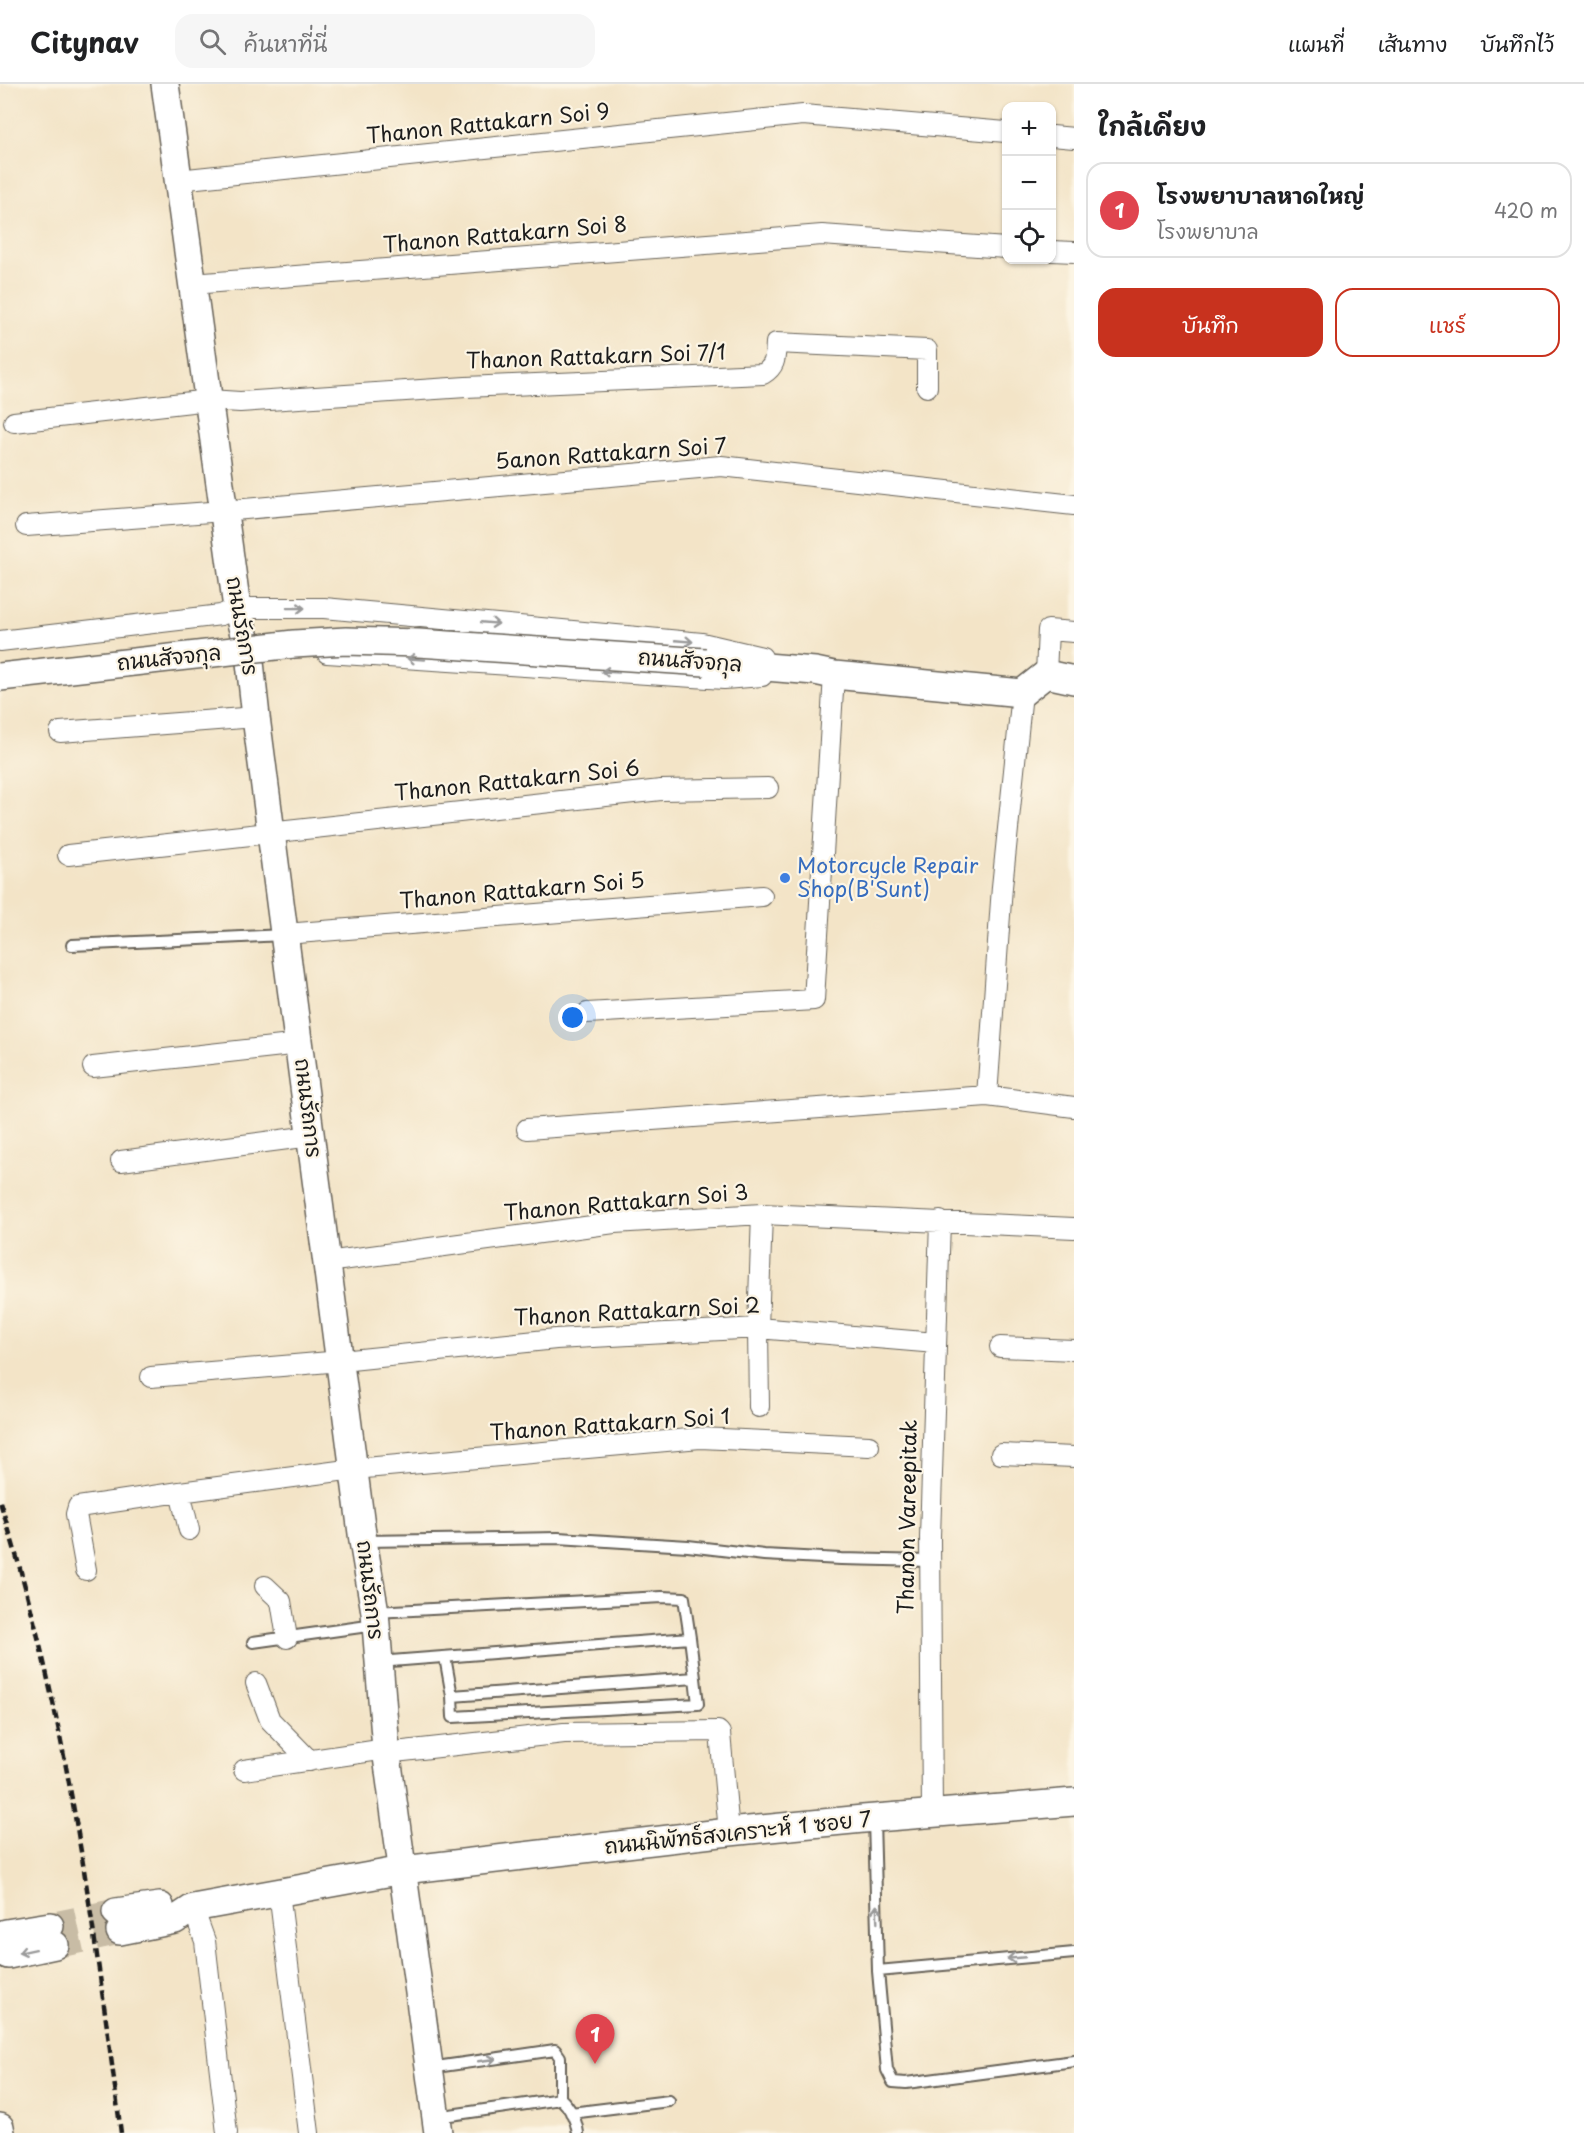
<!DOCTYPE html>
<html lang="th">
<head>
<meta charset="utf-8">
<style>
  body { margin:0; font-family:"Playpen Sans","Playpen Sans Thai",sans-serif; background:#f6f6f6; color:#202124 }
  .controls { position:absolute; right:18px; top:18px; display:grid; overflow:hidden; border-radius:12px; box-shadow:0 2px 4px #0004 }
  .controls button { width:54px; height:54px; display:grid; place-items:center; padding:0; border:0; border-bottom:2px solid #e0e0e0; background:#fff; color:#202124; font:30px sans-serif }
  .you { position:absolute; left:573px; top:934px; width:21px; height:21px; margin:-15px; border:4px solid #fff; border-radius:50%; background:#1a73e8; box-shadow:0 0 0 9px #1a73e833 }
  .badge { display:grid; place-items:center; width:39px; height:39px; border-radius:50%; background:#c8321e; color:#fff; font-size:20px; font-weight:700 }
  .pin { position:absolute; translate:-50% -50px; filter:drop-shadow(0 2px 3px #0008) }
  .pin::after { content:''; position:absolute; top:32px; width:21px; height:18px; background:inherit; clip-path:polygon(0 0,100% 0,50% 100%) }
  .list { margin:0; padding:0; list-style:none }
  h2 { display:flex; justify-content:space-between; align-items:center; height:78px; margin:0; padding:0 24px; font-size:26px }
  h2 small { font-size:20px; font-weight:400; color:#757577 }
  .list li { display:grid; grid-template-columns:39px 1fr auto; gap:18px; align-items:center; box-sizing:border-box; height:96px; margin:0 12px 12px; padding:0 12px; border:2px solid #e0e0e0; border-radius:18px }
  .list b { display:block; font-size:22px; white-space:nowrap }
  .list p { margin:0; font-size:20px; white-space:nowrap; color:#757577 }
  .list em { font-size:20px; font-style:normal; color:#757577 }
  .actions { display:flex; gap:12px; padding:18px 24px }
  .actions a { flex:1; padding:14px 0; border:2px solid #c8321e; border-radius:18px; text-align:center; font-size:21px; color:#c8321e }
  .actions .main { background:#c8321e; color:#fff }
  .icon { flex:none; width:33px; height:33px; fill:none; stroke:currentColor; stroke-width:2; stroke-linecap:round; stroke-linejoin:round }
  .map { position:relative; flex:none; width:1074px; height:2049px; overflow:hidden }
  header { display:flex; align-items:center; gap:36px; box-sizing:border-box; height:84px; padding:0 30px; background:#fff; border-bottom:2px solid #e0e0e0 }
  header strong { font-size:28px }
  nav { display:flex; gap:33px; margin-inline-start:auto; font-size:21px }
  .search { width:420px; height:54px; background:#f6f6f6; display:flex; align-items:center; gap:15px; box-sizing:border-box; padding:0 21px; border-radius:18px; color:#757577; font-size:22px }
  main { display:flex }
  aside { flex:1; background:#fff }
  .map>svg:first-child { display:block }
</style>
</head>
<body>
<header>
<strong>Citynav</strong>
<div class="search"><svg class="icon" aria-label="search" viewBox="0 0 24 24"><circle cx="10" cy="10" r="6"/><path d="M15 15l6 6"/></svg>ค้นหาที่นี่</div>
<nav><a>แผนที่</a><a>เส้นทาง</a><a>บันทึกไว้</a></nav>
</header>
<main>
<div class="map">
<svg width="1074" height="2049" viewBox="0 0 1074 2049">
  <rect width="100%" height="100%" fill="#fcf5e5"/>
  <filter id="ink" filterUnits="userSpaceOnUse"><feTurbulence type="fractalNoise" baseFrequency=".0167" numOctaves="2"/><feDisplacementMap in="SourceGraphic" scale="12" xChannelSelector="R" yChannelSelector="G"/><feConvolveMatrix kernelMatrix="1 2 1 2 8 2 1 2 1" color-interpolation-filters="sRGB"/></filter>
  <filter id="wash" filterUnits="userSpaceOnUse"><feTurbulence type="fractalNoise" baseFrequency=".008" numOctaves="4" result="noise"/><feDisplacementMap in="SourceGraphic" scale="24" xChannelSelector="R" yChannelSelector="G"/><feGaussianBlur stdDeviation="1.35" result="paint"/><feColorMatrix in="noise" values="0 0 0 0 0 0 0 0 0 0 0 0 0 0 0 0 0 1.4 0 .05"/><feComposite in="paint" operator="in"/></filter>
  <g filter="url(#wash)">
    <rect width="100%" height="100%" fill="#f3e4c7"/>
  </g>
  <g filter="url(#ink)">
    <g fill="none" stroke-linecap="round" stroke-linejoin="round">
      <path stroke="#c8bca5" stroke-width="27" stroke-dasharray="27 14" stroke-linecap="butt" d="M50,1842L116,1828
        M55,1861L120,1847"/>
      <defs>
        <path id="lane" d="M72,861L284,851
          M364,1457L558,1454L688,1462L764,1471L841,1475L930,1477
          M375,1528L662,1513L684,1514L690,1554L378,1578
          M690,1554L695,1594L452,1612L453,1633L698,1620L695,1594
          M253,1558L375,1541
          M445,1573L452,1612
          M874,1735L878,1887L1074,1869
          M878,1887L887,1986L893,1998L906,1999L1074,1977
          M429,1984L555,1966L560,1973V2014L554,2016L436,2033
          M560,2014C570,2023 576,2035 578,2049
          M571,2029L669,2017"/>
        <path id="street" d="M1052,52L1074,54
          M178,96L803,31L1006,48
          M1052,167L1074,168
          M192,200L822,151L1006,164
          M14,338L209,316L240,318L466,303L763,290C776,282 775,274 776,259L927,266V303
          M26,442L223,427L721,382L1074,421
          M0,557L221,531L237,524H324L702,559L762,573
          M327,569L724,595L762,592
          M1046,590L1048,546L1074,548
          M60,648L256,633
          M68,771L661,706L768,704
          M285,850L762,812
          M587,929L814,916L834,591L823,588
          M93,983L300,960
          M987,1012L1002,803L1022,609
          M527,1045L987,1012L1074,1023
          M121,1077L311,1052
          M327,1178L614,1139L762,1130L1074,1144
          M1000,1263L1074,1266
          M151,1293L341,1277L556,1255L758,1244L936,1259
          M759,1323L758,1244L762,1130
          M1001,1370L1074,1373
          M189,1446L180,1408L354,1385L700,1354L869,1362
          M86,1486L76,1430L78,1423L180,1408
          M265,1502L281,1517L287,1554
          M256,1599L270,1636L310,1677
          M386,1669L564,1649L718,1647L720,1649L729,1748
          M244,1686L386,1665
          M932,1730L930,1453L940,1137
          M279,1808L309,2049
          M193,1824L205,1857L227,2049"/>
        <path id="secondary" d="M165,0L237,524L249,569L256,633L363,1457L375,1528L386,1665L438,2049
          M705,578L815,587L834,591L1022,609L1046,590L1074,596
          M116,1828L160,1822
          M120,1847L175,1836L193,1824L403,1786L729,1748L863,1735L1074,1718
          M0,1859L6,1849L50,1842
          M0,1867L8,1871L55,1861
          M0,2043L1,2049"/>
      </defs>
      <use href="#lane" stroke="#676258" stroke-width="14"/>
      <use href="#street" stroke="#676258" stroke-width="22"/>
      <use href="#secondary" stroke="#676258" stroke-width="30"/>
      <use href="#lane" stroke="#fff" stroke-width="10"/>
      <use href="#street" stroke="#fff" stroke-width="20"/>
      <use href="#secondary" stroke="#fff" stroke-width="27"/>
      <path stroke="#1c1c1c" stroke-width="4.5" stroke-dasharray="9 4.5" stroke-linecap="butt" d="M0,1418C66,1623 93,1837 121,2049"/>
      <defs>
        <path id="secondary-bridge" d="M0,593L294,560L346,557L418,559L705,578"/>
      </defs>
      <use href="#secondary-bridge" stroke="#676258" stroke-width="30" stroke-linecap="butt"/>
      <use href="#secondary-bridge" stroke="#fff" stroke-width="27"/>
    </g>
    <defs><path id="oneway-shaft" d="M-6 0H5M1.5-3L5.5 0L1.5 3" fill="none" stroke-width="1.6" stroke-linecap="round" stroke-linejoin="round" transform="scale(1.5)"/></defs>
    <g stroke="#999">
      <use href="#oneway-shaft" transform="translate(296 524)"/>
      <use href="#oneway-shaft" transform="translate(490 539) rotate(5)"/>
      <use href="#oneway-shaft" transform="translate(684 557) rotate(5)"/>
      <use href="#oneway-shaft" transform="translate(416 575) rotate(-176)"/>
      <use href="#oneway-shaft" transform="translate(610 588) rotate(-176)"/>
      <use href="#oneway-shaft" transform="translate(877 1830) rotate(-92)"/>
      <use href="#oneway-shaft" transform="translate(27 1867) rotate(168)"/>
      <use href="#oneway-shaft" transform="translate(1016 1874) rotate(175)"/>
      <use href="#oneway-shaft" transform="translate(487 1976) rotate(-8)"/>
    </g>
  </g>
  <circle fill="#3f7fe0" stroke="#fcf5e5" stroke-width="2" cx="785" cy="794" r="6"/>
  <g text-anchor="middle" stroke-width="4.5" stroke-linejoin="round" paint-order="stroke">
    <g font-size="21" fill="#1c1c1c" stroke="#fcf5e5">
      <text transform="translate(488 40) rotate(-6)" y="7">Thanon Rattakarn Soi 9</text>
      <text transform="translate(505 151) rotate(-5)" y="7">Thanon Rattakarn Soi 8</text>
      <text transform="translate(596 273) rotate(-2)" y="7">Thanon Rattakarn Soi 7/1</text>
      <text transform="translate(611 370) rotate(-4)" y="7">5anon Rattakarn Soi 7</text>
      <text transform="translate(242 542) rotate(80)" y="7">ถนนรัถการ</text>
      <text transform="translate(169 574) rotate(-6)" y="7">ถนนสัจจกุล</text>
      <text transform="translate(690 577) rotate(4)" y="7">ถนนสัจจกุล</text>
      <text transform="translate(517 697) rotate(-6)" y="7">Thanon Rattakarn Soi 6</text>
      <text transform="translate(522 807) rotate(-5)" y="7">Thanon Rattakarn Soi 5</text>
      <text transform="translate(308 1024) rotate(83)" y="7">ถนนรัถการ</text>
      <text transform="translate(626 1119) rotate(-5)" y="7">Thanon Rattakarn Soi 3</text>
      <text transform="translate(637 1228) rotate(-3)" y="7">Thanon Rattakarn Soi 2</text>
      <text transform="translate(610 1341) rotate(-4)" y="7">Thanon Rattakarn Soi 1</text>
      <text transform="translate(908 1433) rotate(-89)" y="7">Thanon Vareepitak</text>
      <text transform="translate(370 1506) rotate(83)" y="7">ถนนรัถการ</text>
      <text transform="translate(738 1749) rotate(-6)" y="7">ถนนนิพัทธ์สงเคราะห์ 1 ซอย 7</text>
    </g>
    <g font-size="21" fill="#366cbe" stroke="#fcf5e5" text-anchor="start">
      <text x="797" y="789">Motorcycle Repair<tspan x="797" dy="24">Shop(B'Sunt)</tspan></text>
    </g>
  </g>
</svg>
<div class="controls">
<button>+</button>
<button>−</button>
<button><svg class="icon" aria-label="locate" viewBox="0 0 24 24"><circle cx="12" cy="12" r="6"/><path d="M12 2v4M12 18v4M2 12h4M18 12h4"/></svg></button>
</div>
<div class="you"></div>
<div class="pin badge" style="left:595px;top:1980px;background:#e0444e">1</div>
</div>
<aside>
<h2>ใกล้เคียง<small></small></h2>
<ul class="list">
<li><span class="badge" style="background:#e0444e">1</span><div><b>โรงพยาบาลหาดใหญ่</b><p>โรงพยาบาล</p></div><em>420 m</em></li>
</ul>
<div class="actions"><a class="main">บันทึก</a><a>แชร์</a></div>
</aside>
</main>
</body>
</html>
